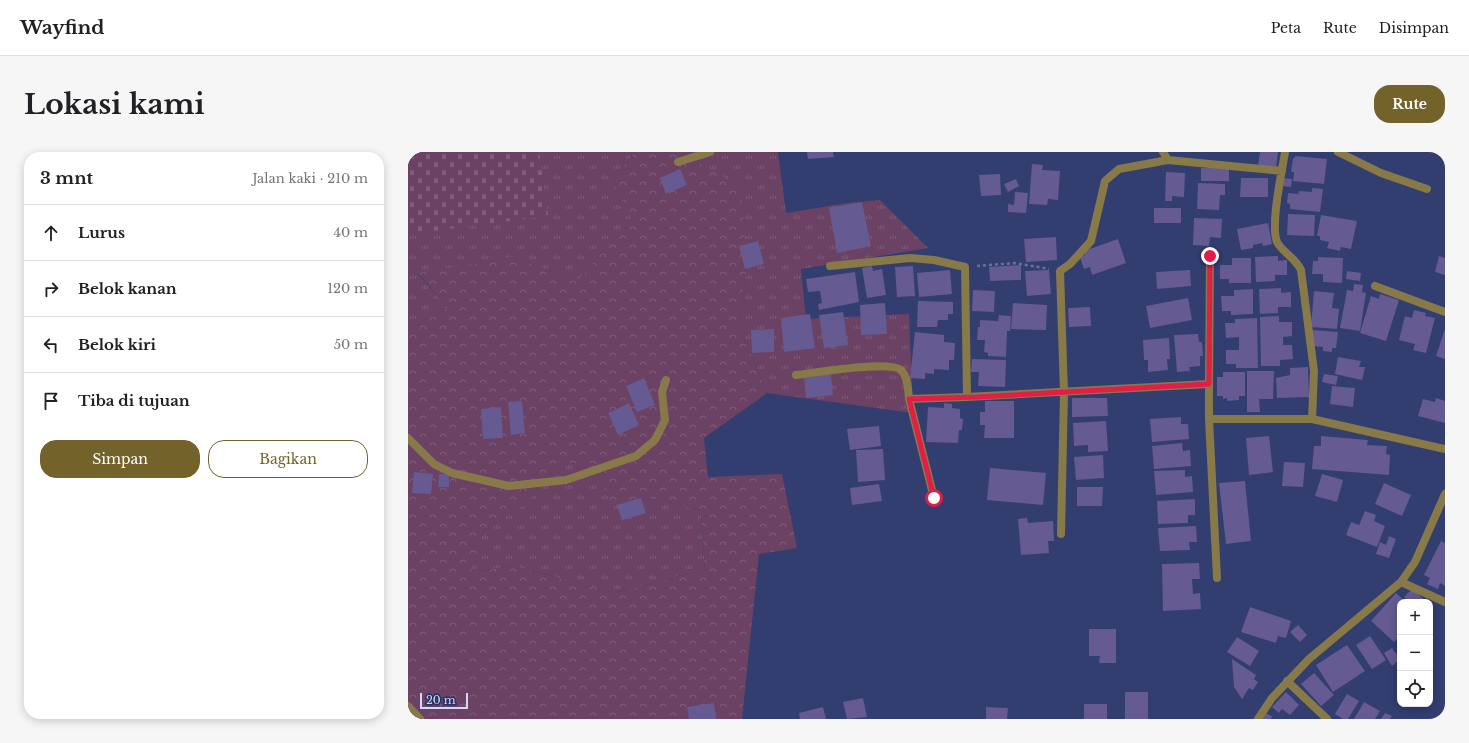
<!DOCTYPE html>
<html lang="id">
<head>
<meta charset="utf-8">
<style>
  body { margin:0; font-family:"Libre Baskerville",serif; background:#f6f6f6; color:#202124 }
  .controls { position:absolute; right:12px; bottom:12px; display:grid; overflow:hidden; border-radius:8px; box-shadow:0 2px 10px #0003 }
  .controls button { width:36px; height:36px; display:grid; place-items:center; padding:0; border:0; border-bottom:1px solid #e0e0e0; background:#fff; color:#202124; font:20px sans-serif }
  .scale { position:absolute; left:12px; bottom:10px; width:48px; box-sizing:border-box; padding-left:4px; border:2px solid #d0d9f8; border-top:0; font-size:11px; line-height:14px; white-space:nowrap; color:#d0d9f8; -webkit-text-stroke:3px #293264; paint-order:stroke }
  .stop { position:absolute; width:12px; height:12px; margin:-9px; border:3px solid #e11d48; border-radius:50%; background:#fff }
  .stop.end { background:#e11d48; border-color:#fff; box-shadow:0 1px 4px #0008 }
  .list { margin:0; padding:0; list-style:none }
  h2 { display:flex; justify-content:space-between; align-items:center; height:52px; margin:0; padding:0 16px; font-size:17px }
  h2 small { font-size:13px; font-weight:400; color:#757577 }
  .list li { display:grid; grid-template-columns:26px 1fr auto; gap:12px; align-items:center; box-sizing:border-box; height:56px; padding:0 16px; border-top:1px solid #e0e0e0 }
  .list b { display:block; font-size:15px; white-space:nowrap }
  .list em { font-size:13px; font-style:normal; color:#757577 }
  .actions { display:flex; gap:8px; padding:12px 16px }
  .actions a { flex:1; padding:9px 0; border:1px solid #73632b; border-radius:16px; text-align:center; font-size:14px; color:#73632b }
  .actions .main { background:#73632b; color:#fff }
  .icon { flex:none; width:22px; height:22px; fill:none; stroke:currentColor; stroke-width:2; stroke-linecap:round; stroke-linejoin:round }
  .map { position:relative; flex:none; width:1037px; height:567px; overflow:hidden; border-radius:16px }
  header { display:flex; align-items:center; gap:24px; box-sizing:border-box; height:56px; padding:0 20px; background:#fff; border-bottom:1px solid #e0e0e0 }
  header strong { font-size:19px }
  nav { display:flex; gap:22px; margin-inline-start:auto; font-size:14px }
  .intro { display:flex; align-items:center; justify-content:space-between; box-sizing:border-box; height:96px; padding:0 24px }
  h1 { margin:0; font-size:28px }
  .button { padding:10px 18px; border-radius:16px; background:#73632b; color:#fff; font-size:14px; font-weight:700 }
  main { display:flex; gap:24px; padding:0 24px }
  aside { flex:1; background:#fff; border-radius:16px; box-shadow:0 2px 10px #0003 }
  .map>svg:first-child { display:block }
</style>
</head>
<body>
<header>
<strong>Wayfind</strong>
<nav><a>Peta</a><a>Rute</a><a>Disimpan</a></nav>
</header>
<div class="intro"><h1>Lokasi kami</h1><a class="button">Rute</a></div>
<main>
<aside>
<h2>3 mnt<small>Jalan kaki · 210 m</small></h2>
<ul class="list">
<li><svg class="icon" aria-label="ahead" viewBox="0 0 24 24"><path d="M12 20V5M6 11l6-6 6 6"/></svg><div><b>Lurus</b></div><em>40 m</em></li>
<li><svg class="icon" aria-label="right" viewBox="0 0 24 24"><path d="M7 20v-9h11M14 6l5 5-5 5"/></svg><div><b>Belok kanan</b></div><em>120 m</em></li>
<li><svg class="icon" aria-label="left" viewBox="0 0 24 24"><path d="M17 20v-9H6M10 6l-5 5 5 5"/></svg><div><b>Belok kiri</b></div><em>50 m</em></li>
<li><svg class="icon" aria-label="arrive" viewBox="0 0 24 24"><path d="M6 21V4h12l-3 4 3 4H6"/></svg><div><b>Tiba di tujuan</b></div></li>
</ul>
<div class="actions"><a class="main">Simpan</a><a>Bagikan</a></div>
</aside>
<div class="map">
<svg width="1037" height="567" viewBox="0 0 1037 567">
  <defs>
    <pattern id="grass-tufts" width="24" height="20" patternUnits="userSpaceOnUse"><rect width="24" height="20" fill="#6b4264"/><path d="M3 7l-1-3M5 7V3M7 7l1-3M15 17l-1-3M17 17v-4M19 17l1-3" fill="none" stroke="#7f5d7b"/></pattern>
    <pattern id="forest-crowns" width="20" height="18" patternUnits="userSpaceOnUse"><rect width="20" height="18" fill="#6b4264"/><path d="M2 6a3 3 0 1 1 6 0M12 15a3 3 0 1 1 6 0" fill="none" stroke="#7f5d7b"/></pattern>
    <pattern id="cemetery-stones" width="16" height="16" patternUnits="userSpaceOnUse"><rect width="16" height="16" fill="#6b4264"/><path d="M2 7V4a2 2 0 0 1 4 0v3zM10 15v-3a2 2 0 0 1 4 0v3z" fill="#7f5d7b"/></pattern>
  </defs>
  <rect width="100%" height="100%" fill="#323d70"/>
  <path fill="url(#grass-tufts)" d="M0,0H227L204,29L224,66L169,130L106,105L10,122L40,156L0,178Z
    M257,0H370L378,61L440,51L472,48L520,96L393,117L398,167L501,162L505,261L359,241L330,171L340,108L289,10Z
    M148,311H185L203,350L246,346L293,359L297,417L207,441L106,414L62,420L75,379L120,350Z"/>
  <path fill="url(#forest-crowns)" fill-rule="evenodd" d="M227,0H257L289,10L332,34L340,108L330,171L359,241L296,286L300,325L374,322L389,396L351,402L334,567H0V178L40,156L10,121L106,105L169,130L223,66L204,29ZM148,311H185L203,351L246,346L293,359L297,417L207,441L106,414L63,420L75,379L120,350Z"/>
  <path fill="url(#cemetery-stones)" d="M0,0H131L140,64L0,82Z"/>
  <path fill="#655a91" d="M399,0H425L426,5L400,7Z
    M852,0H870L868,16L850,14Z
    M887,4L919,7L916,32L885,29L886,20H883L885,6H887Z
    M624,12L635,13L634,18L652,19L650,48L640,47L639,53L621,52Z
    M793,16H821V29H793Z
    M272,17L279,33L258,42L252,26Z
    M758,20L777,21L776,45L764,44V49H757Z
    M592,22L593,43L573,44L571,23Z
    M833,26H860V45H832Z
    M876,26L884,27L883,35L875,34Z
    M608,27L611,34L600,40L596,32Z
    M790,31L817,32V43H812L811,58L789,57Z
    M904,36L915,37L912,60L882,57V52L879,51L880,41L890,42L891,39L904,40Z
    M607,40L620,41L618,61L600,60V52L606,53Z
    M454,50L463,94L429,101L421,56Z
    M746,56H773V71H746Z
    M880,62L907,63L906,84L879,83Z
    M913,63L949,69L943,97L933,95L932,99L919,96L921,90L912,88V84H909Z
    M786,66L814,67L813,86L802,85L801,94L785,93Z
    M860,71L864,92L855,94L854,91L845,93V96L833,98L829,77Z
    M648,85L649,108L618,110L616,87Z
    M710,87L718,111L684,123L682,115L676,117L672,105L677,103L676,99Z
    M350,89L356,112L337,117L331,94Z
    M870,104V109L879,108V123H867V129L848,130L847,105Z
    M1031,104L1037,106V123L1027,120Z
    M910,105L935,106L934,131L915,130V122H904L905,109H910Z
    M824,106H843V131H821V127H812V113H824Z
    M613,113V128L582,129L581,115Z
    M464,114L465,119L474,117L478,143L459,146L454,116Z
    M505,114L507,144L489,145L487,115Z
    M542,118L544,142L511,145L509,121Z
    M641,118L643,142L619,144L617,119Z
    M782,118L783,134L749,137L748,120Z
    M939,119L953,121L952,129L938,127Z
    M447,120L451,150L411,158L410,152L414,151L412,139L400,140L398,127Z
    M946,132L955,133L954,140L958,141L952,179L932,176L939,138L945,139Z
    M873,136V141L883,140V155H870V161L852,162L851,137Z
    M845,137V162L823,163V159H814L813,144H826V138Z
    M565,138L587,139L586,160L564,159Z
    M906,139L926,141L924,156L931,157L929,177L903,175Z
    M972,142L991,148L978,189L952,181L963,144L971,147Z
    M780,146L784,168L742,176L738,154Z
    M510,149L545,150V162H540V168H530L529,175H509Z
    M477,151L479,182L453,183L452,153Z
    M605,151L639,153L638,178L603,177Z
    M682,155L683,174L661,175L660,156Z
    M1006,158L1018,161L1017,164L1027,166L1018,201L1005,198L1007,192L991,188L997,164L1004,166Z
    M435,160L440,193L416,196L411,163Z
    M402,162L407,196L376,200L373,166Z
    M591,163L603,164L602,179H599L598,205L580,204V201L576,200L577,188H569L570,175H572V168L590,169Z
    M871,164V170H884V184L875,185V193H884L885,207L872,208V214H853L852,165Z
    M849,166L850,216H828V212H818V198H831V185L818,186L817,171H827V167Z
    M366,177V200L344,201L343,178Z
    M1037,177V207L1028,204Z
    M905,178L930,180L928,196H924V200L915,199V195L904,194Z
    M507,180L536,183V190L547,191L546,208H541V218L526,217V222L517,221V227L502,226Z
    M790,182L791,190H794L795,204H792V214L781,215L782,219L769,220L766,183Z
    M761,186L762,207H759L760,218L740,220V208H736L735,188Z
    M930,205L953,209L951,215H957L954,228L927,222Z
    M564,207L598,208L597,235L570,234L571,220H563Z
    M900,215L901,245L869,246L868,226L882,223V216Z
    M839,219H866L865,247H851L852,260H839Z
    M815,220H837V244H831V248L819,249V246L815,247V244H809V225H815Z
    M423,221L425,243L398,246L396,225Z
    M916,222L930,224L928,233L914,230Z
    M236,226L247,253L229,260L218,234Z
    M924,234L947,236L945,255L922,252Z
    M664,246H699L700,264L664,265Z
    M1028,246L1037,249V271L1010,264L1015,247L1027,250Z
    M114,249L117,281L103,283L100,250Z
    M577,249H606V286H576L577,273H572V260H577Z
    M221,251L231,273L210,283L200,261Z
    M536,251L544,252V256L552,257V266L555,267L554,278H551L550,291L518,290L520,255L536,256Z
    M93,255L95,286L75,287L73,257Z
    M773,265V272H780L781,287L744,290L742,267Z
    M698,269L700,299L680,300V293L666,294L665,271Z
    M471,274L473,294L442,298L439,277Z
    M861,284L865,320L841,323L838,286Z
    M913,284L960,288L959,293L979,294L978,302L982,303L981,323L904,317L906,294H913Z
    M774,291L775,299L782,298L783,314L746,317L744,294Z
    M475,297L477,328L450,330L448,298Z
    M695,303L696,326L668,328L666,305Z
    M876,310L897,311L895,335L874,334Z
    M582,316L638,321L635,353L579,348Z
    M777,318V325L784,324L785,340L748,343L746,319Z
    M6,320L25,322L23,342L4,341Z
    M31,322H41V335H30Z
    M914,322L935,328L929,350L907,344Z
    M837,329L843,389L818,392L811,331Z
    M976,331L1003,343L994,364L967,352Z
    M471,332L474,349L444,353L442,336Z
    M669,335H695L694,354H669Z
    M233,346L238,361L214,368L209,353Z
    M787,347V363H780V371L750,372L749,349Z
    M957,359L968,363L966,369L977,374L969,395L938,383L943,370L951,373Z
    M619,366L620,371L645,369L646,389H640L641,401L613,403L610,367Z
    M788,374L789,390H781L782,398L752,399L750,376Z
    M981,384L988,387L981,406L968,402L972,390L978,393Z
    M1033,389L1037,391V434L1032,431L1030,437L1019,432L1022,426L1016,423Z
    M791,411L792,427H784L785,442L792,441L793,457L755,459L754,412Z
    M1004,437L1019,450H1002L996,445Z
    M988,441L998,450H992V484L986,490L963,469Z
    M842,455L883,469L878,486L870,484L868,491L833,480Z
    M890,473L899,483L892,490L882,480Z
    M681,477H708V511H691L692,504H681Z
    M962,484L978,508L964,517L948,493Z
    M829,485L851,499L842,514L819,500Z
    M939,493L957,519L925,540L908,513Z
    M984,496L992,507L984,514L976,501Z
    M824,507L848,523L846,527L850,530L845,538L841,536L834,547L826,535Z
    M906,521L926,543L913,554L893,532Z
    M717,540H740V567H717Z
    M878,540L891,553L882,563L874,557L871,561L864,555Z
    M939,542L951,549L940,567H935L927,562Z
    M455,546L459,565L439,567L435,550Z
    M956,550L972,559L967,567H946Z
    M306,551L308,567H281L279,555Z
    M676,552H699V567H676Z
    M415,555L418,567H392L391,561Z
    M578,555L600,556L599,567H578Z
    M857,561L864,564L863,567H855Z
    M977,561L984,564L982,567H973Z"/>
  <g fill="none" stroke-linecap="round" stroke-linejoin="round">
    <path stroke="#66719d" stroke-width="2.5" stroke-dasharray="3 3" stroke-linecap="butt" d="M569,114L607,111L641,117"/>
    <path stroke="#887948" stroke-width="8" d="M755,0L760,8L874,19
      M877,0C874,20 862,73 869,90C874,100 887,105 893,118L906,219L904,267
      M930,0L973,21L1019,37
      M270,10L302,0
      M422,114L502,106L526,108L557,115L559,245L801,232V267H904L1037,297
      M967,134L1037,160
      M388,223C407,221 480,208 493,218C500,224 500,238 501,247L559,245
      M801,232L802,104
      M501,247L526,346
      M801,267L809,426
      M0,286L26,312L44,321L101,334L158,328L228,304L247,288L257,268L254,240L258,228
      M653,382L656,241L652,119L662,112L683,89L697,29L711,17L760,8
      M993,430L1037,450
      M879,529L919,567
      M0,554L12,567
      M850,567L864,546L901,507L993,430L1007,410L1037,342"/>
  </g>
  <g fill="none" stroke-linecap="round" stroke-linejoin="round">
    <path stroke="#e11d48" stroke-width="5" d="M526,346L501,247L569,245L801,232L802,104"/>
  </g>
</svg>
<div class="controls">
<button>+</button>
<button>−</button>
<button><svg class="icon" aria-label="locate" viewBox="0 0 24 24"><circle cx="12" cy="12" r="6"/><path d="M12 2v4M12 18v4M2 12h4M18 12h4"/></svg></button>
</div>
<div class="scale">20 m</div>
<div class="stop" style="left:526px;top:346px"></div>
<div class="stop end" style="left:802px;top:104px"></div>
</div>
</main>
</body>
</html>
